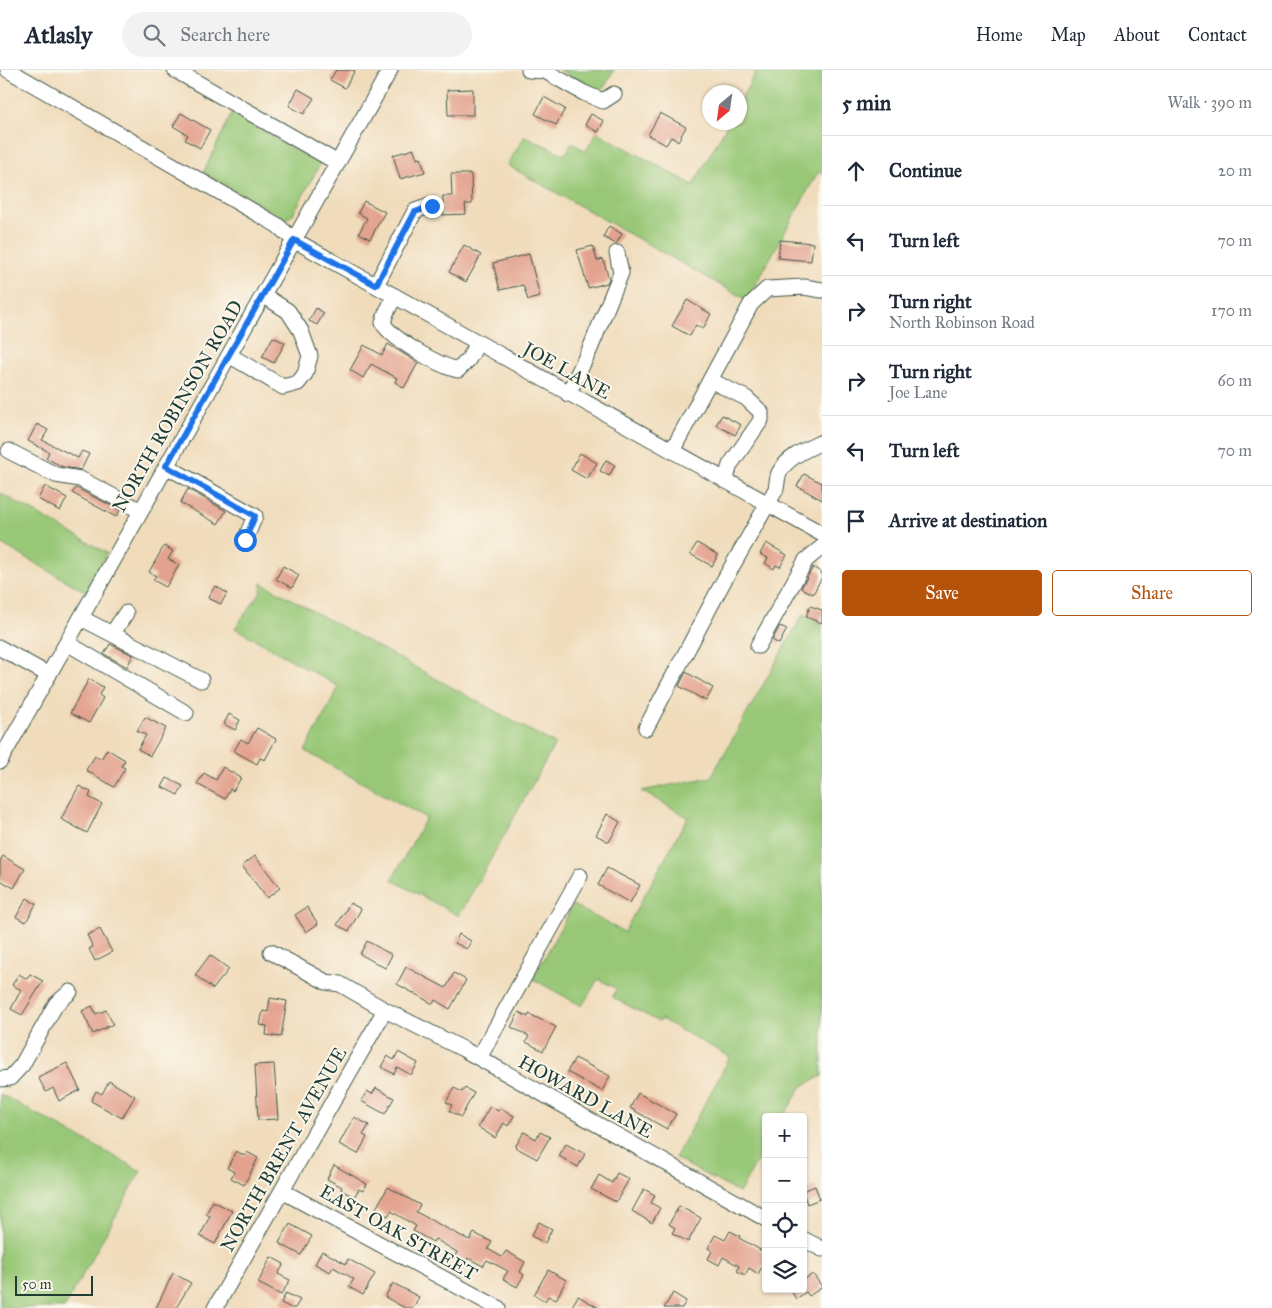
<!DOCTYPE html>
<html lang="en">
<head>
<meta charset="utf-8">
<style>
  body { margin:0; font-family:"IM FELL Great Primer",serif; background:#f2f2f3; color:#1f2937 }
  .controls { position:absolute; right:15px; bottom:15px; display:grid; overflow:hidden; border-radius:5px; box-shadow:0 1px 4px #0004 }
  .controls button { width:45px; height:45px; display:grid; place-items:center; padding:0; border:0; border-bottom:1px solid #e0e1e3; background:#fff; color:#1f2937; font:25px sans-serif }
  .compass { position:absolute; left:702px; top:15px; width:45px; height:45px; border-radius:50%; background:#fff; box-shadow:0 1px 4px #0004; rotate:209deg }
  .scale { position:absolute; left:15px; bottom:12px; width:78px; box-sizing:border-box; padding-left:5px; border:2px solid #1f3d34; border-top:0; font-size:14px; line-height:18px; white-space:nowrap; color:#1f3d34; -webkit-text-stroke:4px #fbf7ec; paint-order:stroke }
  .stop { position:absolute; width:15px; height:15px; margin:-11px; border:4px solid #1a73e8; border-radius:50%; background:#fff }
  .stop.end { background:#1a73e8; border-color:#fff; box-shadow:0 1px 5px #0008 }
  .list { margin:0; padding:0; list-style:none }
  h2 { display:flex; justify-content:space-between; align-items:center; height:65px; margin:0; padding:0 20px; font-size:21px }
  h2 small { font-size:16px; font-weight:400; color:#747a83 }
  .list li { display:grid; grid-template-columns:32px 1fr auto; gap:15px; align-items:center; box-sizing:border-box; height:70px; padding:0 20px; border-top:1px solid #e0e1e3 }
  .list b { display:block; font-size:19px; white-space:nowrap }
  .list p { margin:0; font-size:16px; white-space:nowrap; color:#747a83 }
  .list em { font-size:16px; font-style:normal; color:#747a83 }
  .actions { display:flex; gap:10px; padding:15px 20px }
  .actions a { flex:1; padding:11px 0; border:1px solid #b45309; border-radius:5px; text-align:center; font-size:18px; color:#b45309 }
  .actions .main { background:#b45309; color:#fff }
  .icon { flex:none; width:28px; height:28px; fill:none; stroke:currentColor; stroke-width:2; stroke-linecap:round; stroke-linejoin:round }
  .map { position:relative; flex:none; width:822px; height:1238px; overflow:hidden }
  header { display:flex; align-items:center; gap:30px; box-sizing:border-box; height:70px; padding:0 25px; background:#fff; border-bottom:1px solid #e0e1e3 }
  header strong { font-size:24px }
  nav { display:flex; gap:28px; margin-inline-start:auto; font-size:18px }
  .search { width:350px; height:45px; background:#f2f2f3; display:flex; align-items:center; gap:12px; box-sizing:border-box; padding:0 18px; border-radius:28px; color:#747a83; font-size:19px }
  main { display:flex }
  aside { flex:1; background:#fff }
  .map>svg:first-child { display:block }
</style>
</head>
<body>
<header>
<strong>Atlasly</strong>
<div class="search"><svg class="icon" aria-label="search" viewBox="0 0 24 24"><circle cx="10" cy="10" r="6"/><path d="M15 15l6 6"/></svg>Search here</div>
<nav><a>Home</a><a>Map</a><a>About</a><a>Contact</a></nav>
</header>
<main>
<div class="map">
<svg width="822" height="1238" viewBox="0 0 822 1238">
  <rect width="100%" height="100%" fill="#fbf7ec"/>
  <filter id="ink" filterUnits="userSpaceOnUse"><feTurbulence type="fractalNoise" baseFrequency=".02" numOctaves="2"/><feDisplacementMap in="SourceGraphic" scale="10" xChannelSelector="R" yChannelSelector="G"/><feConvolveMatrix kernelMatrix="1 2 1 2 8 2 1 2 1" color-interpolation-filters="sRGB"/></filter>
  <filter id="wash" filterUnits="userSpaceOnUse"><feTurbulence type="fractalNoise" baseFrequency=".0096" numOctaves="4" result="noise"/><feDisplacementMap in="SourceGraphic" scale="20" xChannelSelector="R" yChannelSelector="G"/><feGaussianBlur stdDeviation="1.12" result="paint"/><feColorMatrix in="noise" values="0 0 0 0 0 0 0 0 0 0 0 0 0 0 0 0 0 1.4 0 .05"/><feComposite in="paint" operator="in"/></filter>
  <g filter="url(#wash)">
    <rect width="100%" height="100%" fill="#f0dcbb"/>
    <path fill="#98c877" stroke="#5c8256" d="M559,0H614L601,23Z
      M757,0H822V104L818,102L747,230L507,95L525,66L565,85L572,73L586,81L597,62L693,115L728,53L740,52V31Z
      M232,43L320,94L292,146L285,149L203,103Z
      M0,423L107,483L86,522L0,473Z
      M262,513L555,674L459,846L392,810L426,748L305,681L339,617L235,558L261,522Z
      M803,544L822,554V1006L802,1016L783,1047H766V1077L739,1123L675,1088L730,987L661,949L659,952L612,927L617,919L598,909L582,936L533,909L573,835L624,862L688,747L641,721L711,707Z
      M0,1024L141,1101L64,1238H0Z"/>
    <g id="blocks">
      <path fill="#e3a28e" d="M336,0H355L345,18L330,10Z
        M298,19L314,28L304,44L289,36Z
        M473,19V45H448L447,20Z
        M544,27L565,39L556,55L535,44Z
        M181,43L210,60L200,78L185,70L188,65L173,56Z
        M660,43L686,57L678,71L671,67L666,75L648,65Z
        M591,44L604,51L598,62L585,55Z
        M414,79L417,89L421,88L425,102L400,109L393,85Z
        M451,104H471L472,134H465L466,144L443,145V126H452Z
        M364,131L385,142L370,169L359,163L367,148L358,143Z
        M609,156L622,164L616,174L603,167Z
        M780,170L813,173L811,191L778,188Z
        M464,175L481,185L466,212L449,202Z
        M593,176L597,191L603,189L609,209L607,213L588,218L577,180Z
        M529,184L540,227L528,230L523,215L500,220L493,193Z
        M687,230L711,244L703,259L696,255L690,266L672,256Z
        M316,238L324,243L317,255L309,251Z
        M273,267L285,273L274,293L262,287Z
        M388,274L418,293L404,318L395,312L397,308L371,294L363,308L350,300L364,275L382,285Z
        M722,345L741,355L735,365L716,355Z
        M37,354L48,360L42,370L78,388L82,381L89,384L81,400L63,397L46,388L49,382L28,371Z
        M580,383L597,393L587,409L571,400Z
        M606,390L615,395L609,406L600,401Z
        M804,404L822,413V430L797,416Z
        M45,416L67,428L60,441L38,429Z
        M76,418L120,440L116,447L72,423Z
        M188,419L226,441L218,454L180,433Z
        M697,473L718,485L712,496L690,484Z
        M766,473L787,485L780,497L776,495L774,499L765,493L768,488L760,484Z
        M164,476L173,481L168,489L179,495L166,517L153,510L156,506L149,502Z
        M283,496L299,505L292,518L276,509Z
        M813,497L822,503V507L813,524L801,518Z
        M215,516L227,523L221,534L208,528Z
        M810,536L822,540V553L806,547Z
        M780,556L787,559L779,574L772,570Z
        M110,574L133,585L127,597L104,584Z
        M686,602L713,618L706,631L679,616Z
        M89,609L103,617L99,625L103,628L89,653L70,643Z
        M229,644L240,650L235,660L224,654Z
        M145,647L166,658L150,686L138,679L146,665L137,661Z
        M257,658L276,669L265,690L260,688L257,694L234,681L241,669L248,673Z
        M107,679L125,690L121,696L125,698L114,717L86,700L95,686L101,689Z
        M223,697L241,708L233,721L230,719L225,729L197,714L204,703L216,710Z
        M167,708L183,716L178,725L162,717Z
        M79,716L91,722L89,727L102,734L87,763L61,749Z
        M607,744L620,752L609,772L596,765Z
        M3,786L25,799L14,818L0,810V791Z
        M255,786L280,818L267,828L242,796Z
        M607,798L640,815L630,833L598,815Z
        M27,828L36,834L26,852L16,847Z
        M350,833L361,839L349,861L337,855Z
        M307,837L318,854L306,862L295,845Z
        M100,859L112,882L95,891L89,879L93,877L87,865Z
        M459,864L471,871L467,879L455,873Z
        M367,871L392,885L385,898L360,884Z
        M210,885L229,899L213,919L195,905Z
        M406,897L446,918L454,903L466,910L450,939L435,930L433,934L397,914Z
        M19,904L27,909L30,904L43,911L22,945L11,939L21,920L12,915Z
        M270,928L287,931L281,967L266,965L267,956L260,955L263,941L268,942Z
        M92,936L96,944L106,940L113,954L93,964L82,941Z
        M519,942L528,947L529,944L556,957L543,981L526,972L529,966L511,957Z
        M398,982L418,993L411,1005L397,997L394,1004L381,997L387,986L394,990Z
        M575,988L610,1006L602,1021L567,1002Z
        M67,993L80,1020L59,1031L53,1018L46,1022L38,1007Z
        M274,994L278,1049L258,1050L255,995Z
        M109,1011L135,1026L122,1048L91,1031L96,1021L102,1024Z
        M376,1018L394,1028L385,1044L361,1031L367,1021L372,1024Z
        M454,1018L462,1022L465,1018L474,1023L461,1047L449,1041L452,1035L446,1032Z
        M638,1023L676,1044L667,1059L630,1038Z
        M490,1036L498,1041L500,1038L514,1046L508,1056L504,1053L495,1068L478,1057Z
        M354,1047L369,1055L363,1065L367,1067L358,1084L339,1074Z
        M524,1062L536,1069L540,1062L550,1067L537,1089L515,1077Z
        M566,1074L585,1084L578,1097L559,1086Z
        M236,1081L245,1086L247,1082L258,1088L244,1115L231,1108L234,1102L227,1098Z
        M334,1095L367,1114L363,1121L359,1119L354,1127L341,1120L342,1117L327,1109Z
        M617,1103L629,1109L616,1132L591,1119L599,1105L612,1113Z
        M815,1116L820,1129L807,1134L803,1121Z
        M388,1117L420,1135L416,1142L465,1168L470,1170L474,1163L492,1172L488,1179L502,1187L506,1181L525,1192L520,1202L524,1205L517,1217L503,1209L508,1201L487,1190L483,1196L468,1188L466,1192L455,1186L457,1182L435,1169L433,1172L413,1161L416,1156L391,1141L388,1146L375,1140Z
        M644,1119L655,1125L651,1133L660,1138L652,1153L632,1141Z
        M213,1131L232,1141L215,1174L200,1166L210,1146L206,1144Z
        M679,1136L701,1148L688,1172L672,1163L675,1158L669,1154Z
        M539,1152L552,1159L545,1173L531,1166Z
        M290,1154L312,1166L301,1185L279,1173Z
        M730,1161L740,1166L739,1168L766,1183V1197L763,1195L758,1204L749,1198L745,1205L737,1201L739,1196L723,1187L719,1195L708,1189L712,1181L708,1178L715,1165L725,1170Z
        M322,1181L346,1194L348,1189L375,1204L363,1225L349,1217L354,1209L333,1197L330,1202L315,1194Z
        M271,1187L284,1194L278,1204L290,1210L281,1225L258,1213Z
        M548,1200L566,1210L556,1230L548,1226L545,1231L534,1225Z
        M173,1203L191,1213L176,1238H156Z
        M813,1204L822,1217L809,1226L806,1222L796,1229L790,1219H804L803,1210Z
        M393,1213L419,1227L413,1238H405L385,1227Z
        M286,1223L300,1230L295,1238H291L281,1233Z
        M673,1223L686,1231L682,1238H664Z
        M578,1226L599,1238H571Z"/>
    </g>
  </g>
  <g filter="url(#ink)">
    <use href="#blocks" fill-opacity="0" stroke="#3e5548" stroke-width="1"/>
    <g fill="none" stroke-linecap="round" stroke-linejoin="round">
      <defs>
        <path id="minor" d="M8,0L277,155L294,170L822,464
          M175,0L338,93
          M529,0L545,1L584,23L603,31L614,24
          M376,215L415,141L432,135
          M395,226L386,243L383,253C391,269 440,296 458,300L468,290L478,273
          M229,285L283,317L298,313L305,304L310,286L301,261L288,241L263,225
          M710,310L746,328L761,342V350L730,395L725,411
          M568,324L590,279L621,203L617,183
          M9,381L56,405L80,409L141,441
          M672,381L751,234L767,219L804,217L822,220
          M166,396L255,446L245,470
          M81,548L201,610
          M112,564L126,543
          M67,573L186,643
          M758,576L806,490L822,477
          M0,578L49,605
          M646,658L722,514L776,419C777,414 777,408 779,403C787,387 807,379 822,372
          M0,691L390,0
          M271,882L326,912L340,914L385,940L463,979L766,1149
          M479,988L580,806
          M0,1009L10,1008L22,995L56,934L70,922
          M282,1121L498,1238
          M803,1169L822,1179
          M215,1238L385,940"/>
      </defs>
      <use href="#minor" stroke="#3e5548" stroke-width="17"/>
      <use href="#minor" stroke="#fff" stroke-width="15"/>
    </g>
  </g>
  <g fill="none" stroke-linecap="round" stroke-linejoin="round" filter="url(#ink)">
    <path stroke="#1a73e8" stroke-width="6" d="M245,470L255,446L166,396L294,170L376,215L415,142L432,136"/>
  </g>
  <g text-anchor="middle" stroke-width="4" stroke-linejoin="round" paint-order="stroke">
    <g font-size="19" fill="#1f3d34" stroke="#fbf7ec">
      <text transform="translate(567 300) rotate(29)" y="7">JOE LANE</text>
      <text transform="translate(177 336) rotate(-60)" y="7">NORTH ROBINSON ROAD</text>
      <text transform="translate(586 1026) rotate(29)" y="7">HOWARD LANE</text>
      <text transform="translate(283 1079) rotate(-60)" y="7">NORTH BRENT AVENUE</text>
      <text transform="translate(399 1162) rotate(29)" y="7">EAST OAK STREET</text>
    </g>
  </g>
</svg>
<div class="controls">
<button>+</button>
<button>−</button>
<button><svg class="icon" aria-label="locate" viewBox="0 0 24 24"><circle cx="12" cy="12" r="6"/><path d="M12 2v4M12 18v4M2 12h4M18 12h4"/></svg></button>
<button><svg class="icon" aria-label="layers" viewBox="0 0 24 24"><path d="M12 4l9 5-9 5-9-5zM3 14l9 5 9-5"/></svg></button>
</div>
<svg class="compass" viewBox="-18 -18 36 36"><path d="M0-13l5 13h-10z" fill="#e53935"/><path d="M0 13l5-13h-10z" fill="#747a83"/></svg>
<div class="scale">50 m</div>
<div class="stop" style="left:245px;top:470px"></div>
<div class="stop end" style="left:432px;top:136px"></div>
</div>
<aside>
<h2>5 min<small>Walk · 390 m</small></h2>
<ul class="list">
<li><svg class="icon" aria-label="ahead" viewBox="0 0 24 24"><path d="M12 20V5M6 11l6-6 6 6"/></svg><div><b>Continue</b></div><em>20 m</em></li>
<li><svg class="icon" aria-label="left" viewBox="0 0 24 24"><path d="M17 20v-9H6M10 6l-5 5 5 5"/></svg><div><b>Turn left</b></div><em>70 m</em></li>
<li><svg class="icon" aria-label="right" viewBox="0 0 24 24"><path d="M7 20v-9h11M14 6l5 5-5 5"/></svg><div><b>Turn right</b><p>North Robinson Road</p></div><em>170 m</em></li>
<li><svg class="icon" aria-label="right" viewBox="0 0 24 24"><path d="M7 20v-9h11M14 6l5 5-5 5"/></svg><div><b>Turn right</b><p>Joe Lane</p></div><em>60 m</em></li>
<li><svg class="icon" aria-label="left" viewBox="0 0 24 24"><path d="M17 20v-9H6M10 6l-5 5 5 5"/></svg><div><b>Turn left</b></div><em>70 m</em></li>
<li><svg class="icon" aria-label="arrive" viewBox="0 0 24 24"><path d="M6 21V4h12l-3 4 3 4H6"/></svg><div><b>Arrive at destination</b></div></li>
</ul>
<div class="actions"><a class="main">Save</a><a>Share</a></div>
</aside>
</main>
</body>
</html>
